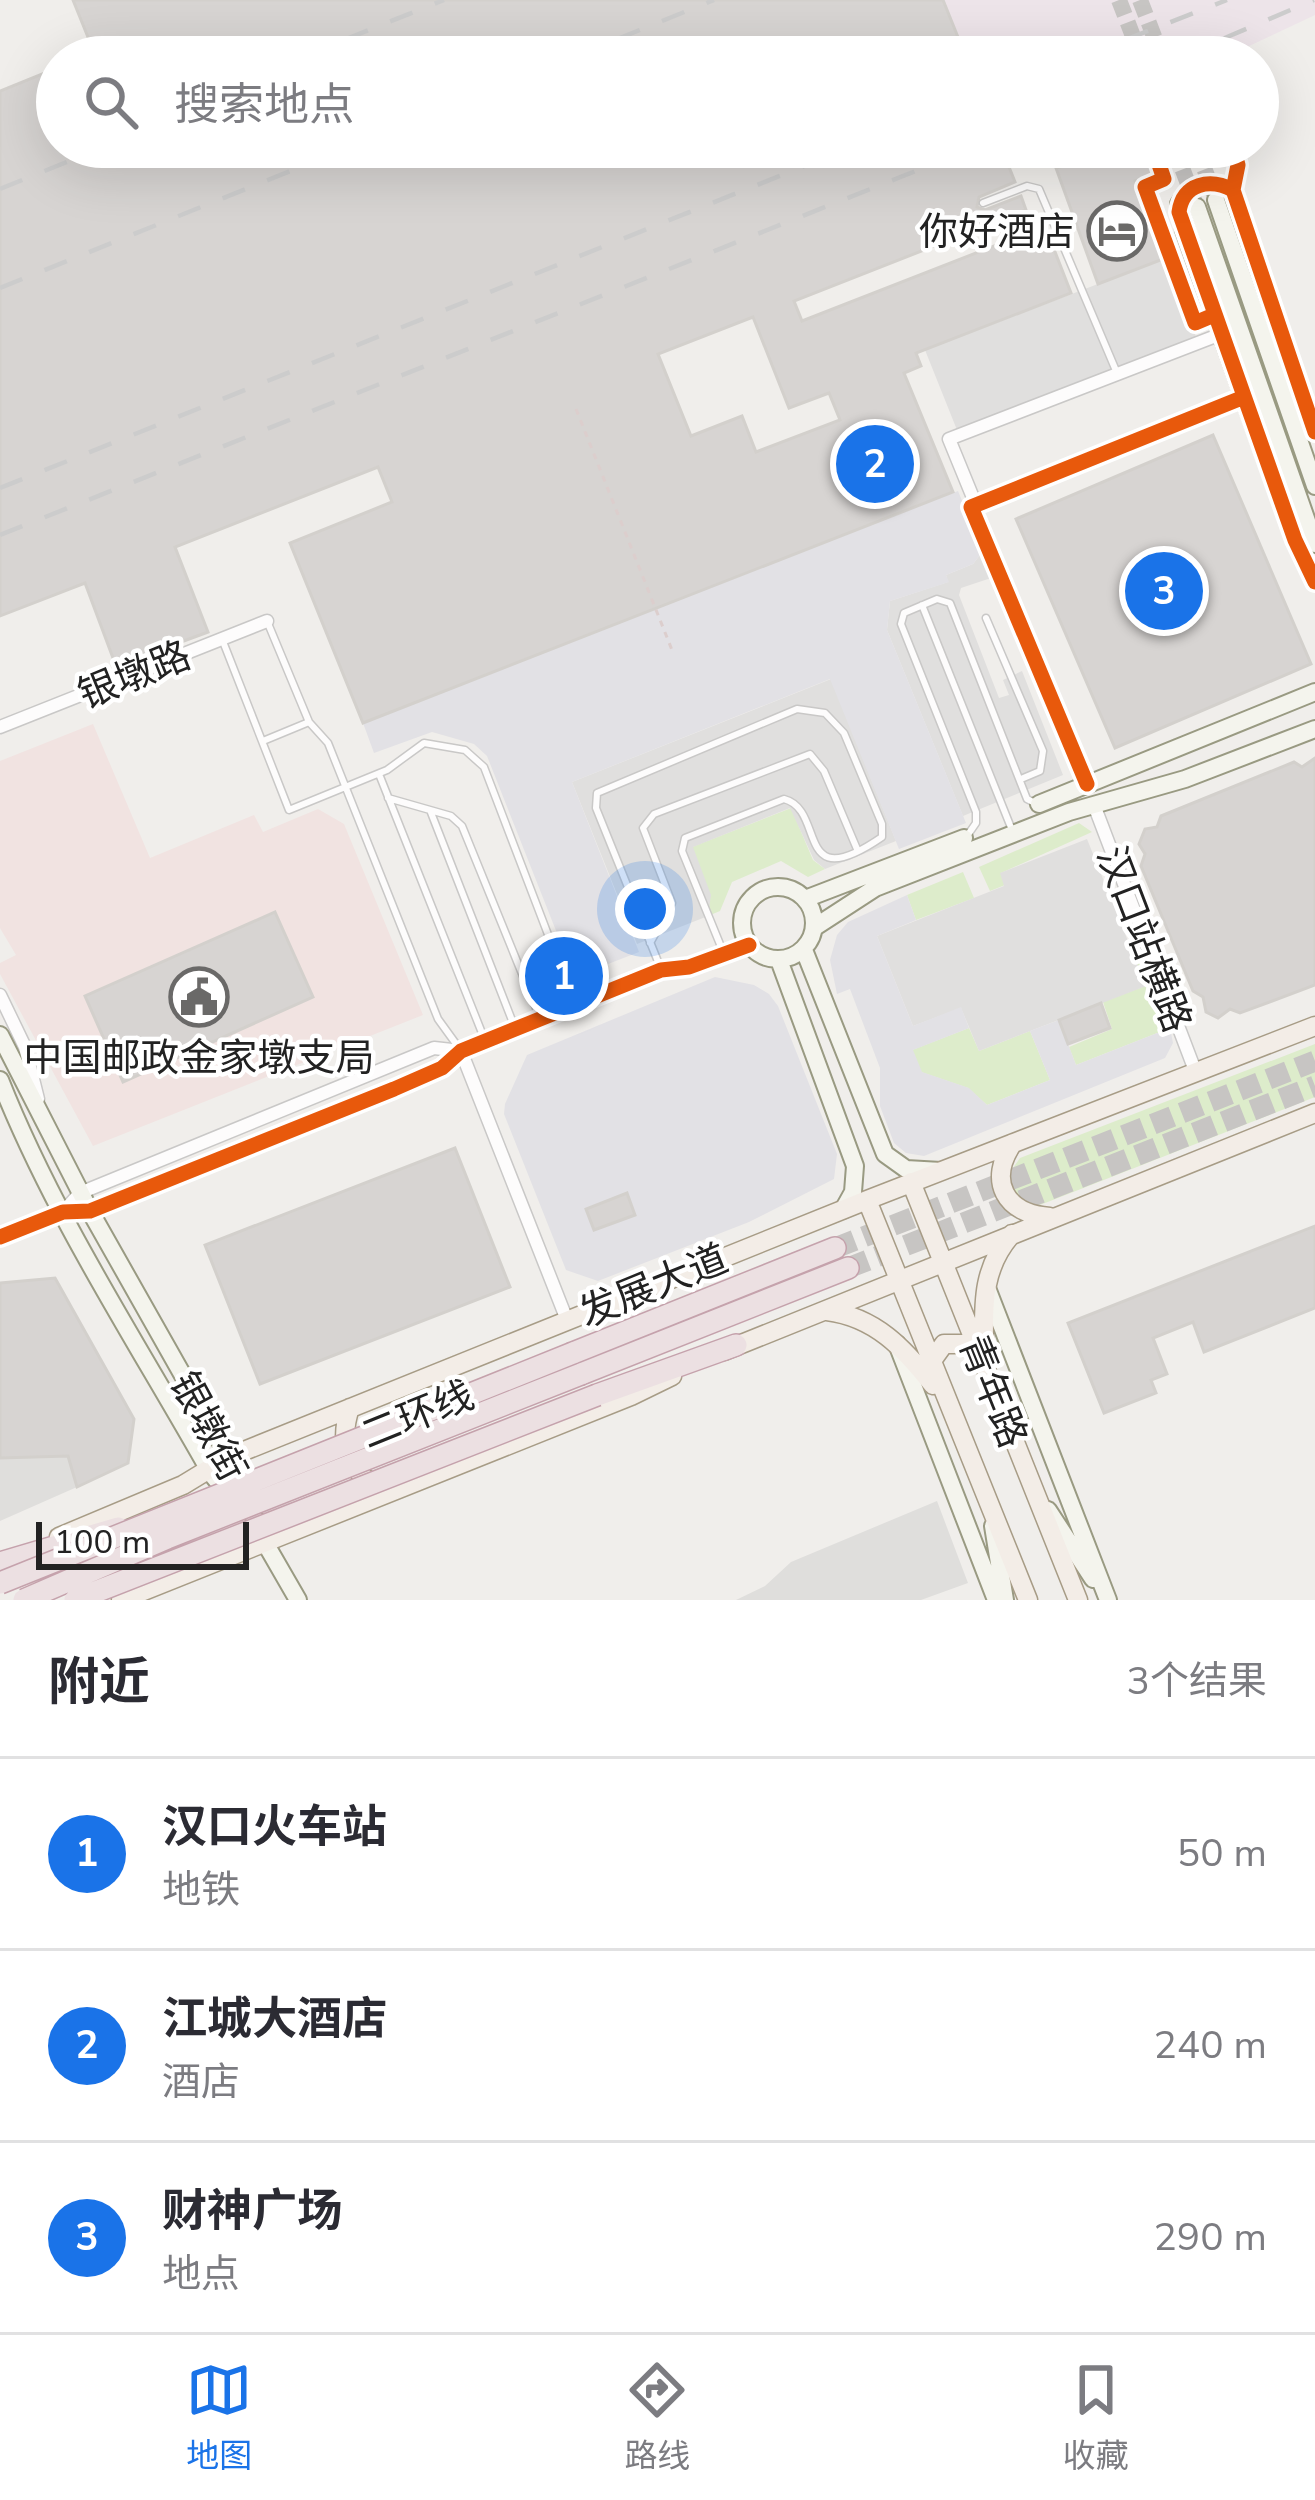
<!DOCTYPE html>
<html lang="zh">
<head>
<meta charset="utf-8">
<style>
  body { margin:0; font-family:"Nunito Sans","Noto Sans SC",sans-serif; background:#f2f2f3; color:#2b2b33 }
  .scale { position:absolute; left:36px; bottom:30px; width:213px; box-sizing:border-box; padding-left:12px; border:6px solid #222; border-top:0; font-size:33px; line-height:42px; white-space:nowrap; color:#222; -webkit-text-stroke:9px #fff; paint-order:stroke }
  .you { position:absolute; left:645px; top:909px; width:42px; height:42px; margin:-30px; border:9px solid #fff; border-radius:50%; background:#1a73e8; box-shadow:0 0 0 18px #1a73e833 }
  .badge { display:grid; place-items:center; width:78px; height:78px; border-radius:50%; background:#1a73e8; color:#fff; font-size:39px; font-weight:700 }
  .pin { position:absolute; translate:-50% -50%; border:6px solid #fff; box-shadow:0 3px 12px #0006 }
  .list { margin:0; padding:0; list-style:none }
  h2 { display:flex; justify-content:space-between; align-items:center; height:156px; margin:0; padding:0 48px; font-size:51px }
  h2 small { font-size:39px; font-weight:400; color:#7c7c81 }
  .list li { display:grid; grid-template-columns:78px 1fr auto; gap:36px; align-items:center; box-sizing:border-box; height:192px; padding:0 48px; border-top:3px solid #e1e1e2 }
  .list b { display:block; font-size:45px; white-space:nowrap }
  .list p { margin:0; font-size:39px; white-space:nowrap; color:#7c7c81 }
  .list em { font-size:39px; font-style:normal; color:#7c7c81 }
  .icon { flex:none; width:66px; height:66px; fill:none; stroke:currentColor; stroke-width:2; stroke-linecap:round; stroke-linejoin:round }
  .map { position:relative; flex:none; width:1315px; height:1600px; overflow:hidden }
  .search { position:absolute; background:#fff; box-shadow:0 12px 48px #0002; left:36px; right:36px; top:36px; height:132px; display:flex; align-items:center; gap:30px; box-sizing:border-box; padding:0 42px; border-radius:66px; color:#7c7c81; font-size:45px }
  .sheet { height:732px; background:#fff }
  nav { display:flex; justify-content:space-around; align-items:center; box-sizing:border-box; height:168px; border-top:3px solid #e1e1e2; background:#fff; font-size:33px; color:#7c7c81 }
  nav a { display:grid; justify-items:center; gap:6px }
  nav .on { color:#1a73e8 }
  .map>svg:first-child { display:block }
</style>
</head>
<body>
<div class="map">
<svg width="1315" height="1600" viewBox="0 0 1315 1600">
  <rect width="100%" height="100%" fill="#f0eeeb"/>
  <path fill="#dfdedc" d="M68,1456L77,1487L0,1521V1458Z
    M937,1501L968,1583L921,1600H736L765,1586L791,1562Z"/>
  <path fill="#f1e3e1" d="M93,724L150,858L254,815L263,832L318,809L344,824L423,1015L93,1146L0,974V963L16,955L0,928V761Z"/>
  <path fill="#ede4e9" d="M633,0H1315V15L1226,57H490Z"/>
  <path fill="#ddeccb" d="M791,808L813,860L825,869L808,877L781,861L732,882L720,911L708,916L692,847Z
    M1079,823L1092,832L1001,873L1005,885L990,891L979,867Z
    M963,872L974,898L916,920L907,895Z
    M1136,961L1143,964L1170,1028L1076,1065L1069,1047L1112,1029L1103,1002L1145,986Z
    M969,1028L979,1051L1030,1031L1050,1080L987,1105L968,1088L921,1072L912,1050Z
    M1315,1044V1097L1040,1205L1013,1195L1008,1175L1020,1158Z"/>
  <path fill="#e0dfde" d="M1166,258L1198,342L959,435L925,350Z
    M983,551L994,577L961,588L959,595L999,698L1009,695L1003,680L1022,671L1063,775L963,816L887,630L890,601L948,582L946,575L973,564Z
    M831,679L896,841L825,869L814,860L790,808L693,847L711,895L708,916L637,944L572,782Z
    M1087,839L1146,986L979,1051L961,1008L913,1026L877,936L1004,886L1000,873Z"/>
  <path fill="#e2e1e5" d="M958,491L983,551L973,564L946,575L949,582L890,601L887,630L966,823L899,849L830,679L572,782L639,952L590,971L566,956L487,756L474,744L432,732L374,753L363,723Z
    M907,895L916,920L877,936L913,1026L961,1007L969,1028L913,1050L922,1072L969,1088L987,1105L1050,1080L1030,1031L1059,1020L1076,1065L1170,1028L1173,1043L1165,1058L924,1156L906,1153L894,1143L880,1106V1068L850,989L837,994L830,960L837,935L848,922Z
    M715,977L754,985L769,994L778,1006L837,1154L834,1179L749,1222L598,1281L566,1270L504,1114L505,1104L527,1055Z"/>
  <path fill="#d7d4d2" stroke="#d3d0cc" stroke-width="3" fill-rule="evenodd" d="M73,0H943L966,57H96Z
    M57,68V147H1001L1015,182L979,197L977,207L985,210L1021,196L1026,210L794,301L802,321L1045,226L1071,293L916,353L921,366L904,373L953,492L363,723L290,543L392,502L378,467L175,547L208,632L116,666L85,583L0,616V91ZM753,317L789,408L829,393L840,420L756,452L742,416L691,436L658,354Z
    M1071,147H1147L1157,173L1135,181L1166,258L1098,284L1056,168L1068,165L1064,151Z
    M1213,435L1311,664L1115,748L1016,519Z
    M1315,758V985L1240,1013L1230,1009L1218,1018L1206,1012L1203,997L1193,991L1141,866L1145,854L1139,844L1145,829L1157,827L1161,816L1294,762L1302,767Z
    M275,912L313,997L123,1082L85,996Z
    M1101,1003L1110,1028L1068,1044L1059,1020Z
    M455,1148L510,1287L260,1384L205,1245Z
    M627,1193L635,1215L594,1230L586,1209Z
    M1315,1226V1308L1204,1352L1193,1322L1153,1338L1167,1374L1151,1380L1156,1393L1104,1413L1068,1323Z
    M55,1278L134,1419L128,1463L77,1487L68,1456L0,1458V1283Z"/>
  <g fill="none" stroke-linecap="round" stroke-linejoin="round">
    <path stroke="#c7c5c3" stroke-width="16" stroke-dasharray="16 8" stroke-linecap="butt" d="M1119,0L1141,57
      M1140,0L1162,57
      M1174,147L1195,202
      M1196,147L1214,194"/>
    <path stroke="#c7c5c3" stroke-width="21" stroke-dasharray="21 10" stroke-linecap="butt" d="M835,1248L1315,1061
      M848,1268L1315,1086"/>
    <defs>
      <path id="lane" d="M983,203L1027,186L1039,189L1117,373
        M922,605L1012,830
        M986,618L1043,751L1040,771L1021,779
        M267,621L309,722L328,743L438,1019L459,1048
        M222,639L289,810L387,770L424,743L465,750L484,767L557,958L556,991L548,1012
        M263,741L309,722
        M379,774L484,1038
        M388,798L451,816L462,826L540,1018
        M430,810L515,1028
        M967,836L976,823V812L901,624L904,613L937,599L950,603L1027,799L1037,804
        M650,943L672,903L643,828L654,814L810,754L824,771L857,849
        M661,969L596,808L597,793L797,709L825,713L844,733L882,824V837C793,898 827,810 784,799L685,838L682,851L724,954"/>
      <path id="street" d="M976,505L949,439L1221,334
        M0,727L267,621
        M1087,784L971,507L1244,397
        M1094,805L1196,1073
        M0,995L25,1047L38,1099
        M461,1051L567,1320
        M63,1212L80,1193L434,1048L461,1051
        M0,1237L63,1212L90,1211L394,1089L442,1068L461,1051L661,970L689,967L749,945"/>
      <path id="secondary" d="M1216,200L1315,486
        M1197,207L1315,544
        M1315,432L1233,190C1210,178 1194,182 1179,204L1184,230L1295,540L1315,582
        M1039,804L1315,692
        M742 923a36 36 0 1 1 72 0a36 36 0 1 1-72 0Z
        M805,899L964,838
        M815,927L875,888L1069,812L1185,779L1315,729
        M804,950L885,1154L906,1169L941,1171
        M779,960L855,1166L853,1192L843,1210
        M0,1035L90,1211L229,1457L264,1541L298,1600
        M0,1080C54,1217 138,1344 210,1472L230,1497
        M987,1288L1108,1600
        M897,1344L996,1600
        M1048,1510L1093,1579
        M993,1526L1005,1600"/>
      <path id="primary" d="M1013,1143C987,1181 1005,1214 1050,1217
        M911,1182L1078,1600
        M867,1200L1028,1600
        M827,1311C875,1317 904,1348 933,1385
        M724,1351L1315,1113
        M984,1354C984,1308 980,1270 1012,1234
        M931,1362L944,1344H975
        M350,1408C338,1444 348,1468 379,1490
        M59,1537L183,1485L229,1457L867,1200L1315,1026
        M121,1600L631,1396L672,1376"/>
      <path id="highway" d="M573,1353L835,1248
        M581,1374L848,1268
        M597,1395L736,1345
        M0,1563L118,1528"/>
    </defs>
    <use href="#lane" stroke="#c9c8c7" stroke-width="9"/>
    <use href="#street" stroke="#c9c8c7" stroke-width="15"/>
    <use href="#secondary" stroke="#999a82" stroke-width="20"/>
    <use href="#primary" stroke="#a79c86" stroke-width="21"/>
    <use href="#highway" stroke="#c5a2ac" stroke-width="24"/>
    <path stroke="#dccecd" stroke-width="3" stroke-dasharray="6 6" stroke-linecap="butt" d="M576,409L672,650"/>
    <use href="#lane" stroke="#fdfcfc" stroke-width="6"/>
    <use href="#street" stroke="#fdfcfc" stroke-width="12"/>
    <use href="#secondary" stroke="#f4f4ed" stroke-width="16"/>
    <use href="#primary" stroke="#f3ede7" stroke-width="18"/>
    <use href="#highway" stroke="#ece0e2" stroke-width="21"/>
    <path stroke="#ccc" stroke-width="4.5" stroke-dasharray="24 24" stroke-linecap="butt" d="M301,57L444,0
      M540,57L584,39
      M573,57L714,0
      M1081,57L1227,0
      M1180,57L1314,0
      M0,189L104,147
      M0,288L350,147
      M0,488L852,147
      M0,535L976,147"/>
    <defs>
      <path id="highway-bridge" d="M0,1583L573,1353
        M24,1600L167,1538L581,1374
        M75,1600L597,1395"/>
    </defs>
    <use href="#highway-bridge" stroke="#c5a2ac" stroke-width="24" stroke-linecap="butt"/>
    <use href="#highway-bridge" stroke="#ece0e2" stroke-width="21"/>
    <defs>
      <path id="cycleway" d="M1153,147L1164,179L1145,187L1195,323L1214,315
        M1233,147L1238,165L1233,190L1315,432
        M1233,190C1210,178 1183,183 1179,212L1295,540L1315,582
        M1087,784L971,507L1244,397
        M0,1237L63,1212L90,1211L394,1089L442,1068L461,1051L661,970L689,967L749,945"/>
    </defs>
    <use href="#cycleway" stroke="#fff" stroke-width="22"/>
    <use href="#cycleway" stroke="#e8590c" stroke-width="15"/>
  </g>
  <defs>
    <symbol id="hotel-ring" viewBox="-11 -11 22 22"><circle r="9.5" fill="#fff" stroke="#6a6968" stroke-width="1.5"/><path d="M-6-4.5h1.5V1H6V5H4.5V3h-9V5H-6ZM-4 0a1.8 1.8 0 1 1 3.6 0ZM.5 0V-2.5h3Q6-2.5 6 0Z" fill="#6a6968"/></symbol>
    <symbol id="civic-ring" viewBox="-11 -11 22 22"><circle r="9.5" fill="#fff" stroke="#6a6968" stroke-width="1.5"/><path d="M-.6-6.5H3V-4.5H.6V-3L4-1V1h2V6H-6V1h2V-1L-.6-3ZM-1.2 2.5V6h2.4V2.5Z" fill="#6a6968"/></symbol>
  </defs>
  <g fill-rule="evenodd">
    <use href="#hotel-ring" x="1084" y="198" width="66" height="66"/>
    <use href="#civic-ring" x="166" y="964" width="66" height="66"/>
  </g>
  <g text-anchor="middle" stroke-width="9" stroke-linejoin="round" paint-order="stroke">
    <g font-size="39" fill="#222" stroke="#fff" text-anchor="end">
      <text x="1075" y="245">你好酒店</text>
      <text x="199" y="1071" text-anchor="middle">中国邮政金家墩支局</text>
    </g>
    <g font-size="39" fill="#222" stroke="#fff">
      <text transform="translate(134 674) rotate(-22)" y="14">银墩路</text>
      <text transform="translate(1145 939) rotate(69)" y="14">汉口站横路</text>
      <text transform="translate(653 1285) rotate(-22)" y="14">发展大道</text>
      <text transform="translate(994 1391) rotate(68)" y="14">青年路</text>
      <text transform="translate(417 1414) rotate(-22)" y="14">二环线</text>
      <text transform="translate(209 1426) rotate(62)" y="14">银墩街</text>
    </g>
  </g>
</svg>
<div class="scale">100 m</div>
<div class="you"></div>
<div class="pin badge" style="left:564px;top:976px">1</div>
<div class="pin badge" style="left:875px;top:464px">2</div>
<div class="pin badge" style="left:1164px;top:591px">3</div>
<div class="search"><svg class="icon" aria-label="search" viewBox="0 0 24 24"><circle cx="10" cy="10" r="6"/><path d="M15 15l6 6"/></svg>搜索地点</div>
</div>
<section class="sheet">
<h2>附近<small>3个结果</small></h2>
<ul class="list">
<li><span class="badge">1</span><div><b>汉口火车站</b><p>地铁</p></div><em>50 m</em></li>
<li><span class="badge">2</span><div><b>江城大酒店</b><p>酒店</p></div><em>240 m</em></li>
<li><span class="badge">3</span><div><b>财神广场</b><p>地点</p></div><em>290 m</em></li>
</ul>
</section>
<nav>
<a class="on"><svg class="icon" aria-label="map" viewBox="0 0 24 24"><path d="M3 6l6-2 6 2 6-2v14l-6 2-6-2-6 2zM9 4v14M15 6v14"/></svg>地图</a>
<a><svg class="icon" aria-label="directions" viewBox="0 0 24 24"><path d="M12 3l9 9-9 9-9-9zM9 14v-3h6M13 9l2 2-2 2"/></svg>路线</a>
<a><svg class="icon" aria-label="saved" viewBox="0 0 24 24"><path d="M7 4h10v16l-5-4-5 4z"/></svg>收藏</a>
</nav>
</body>
</html>
